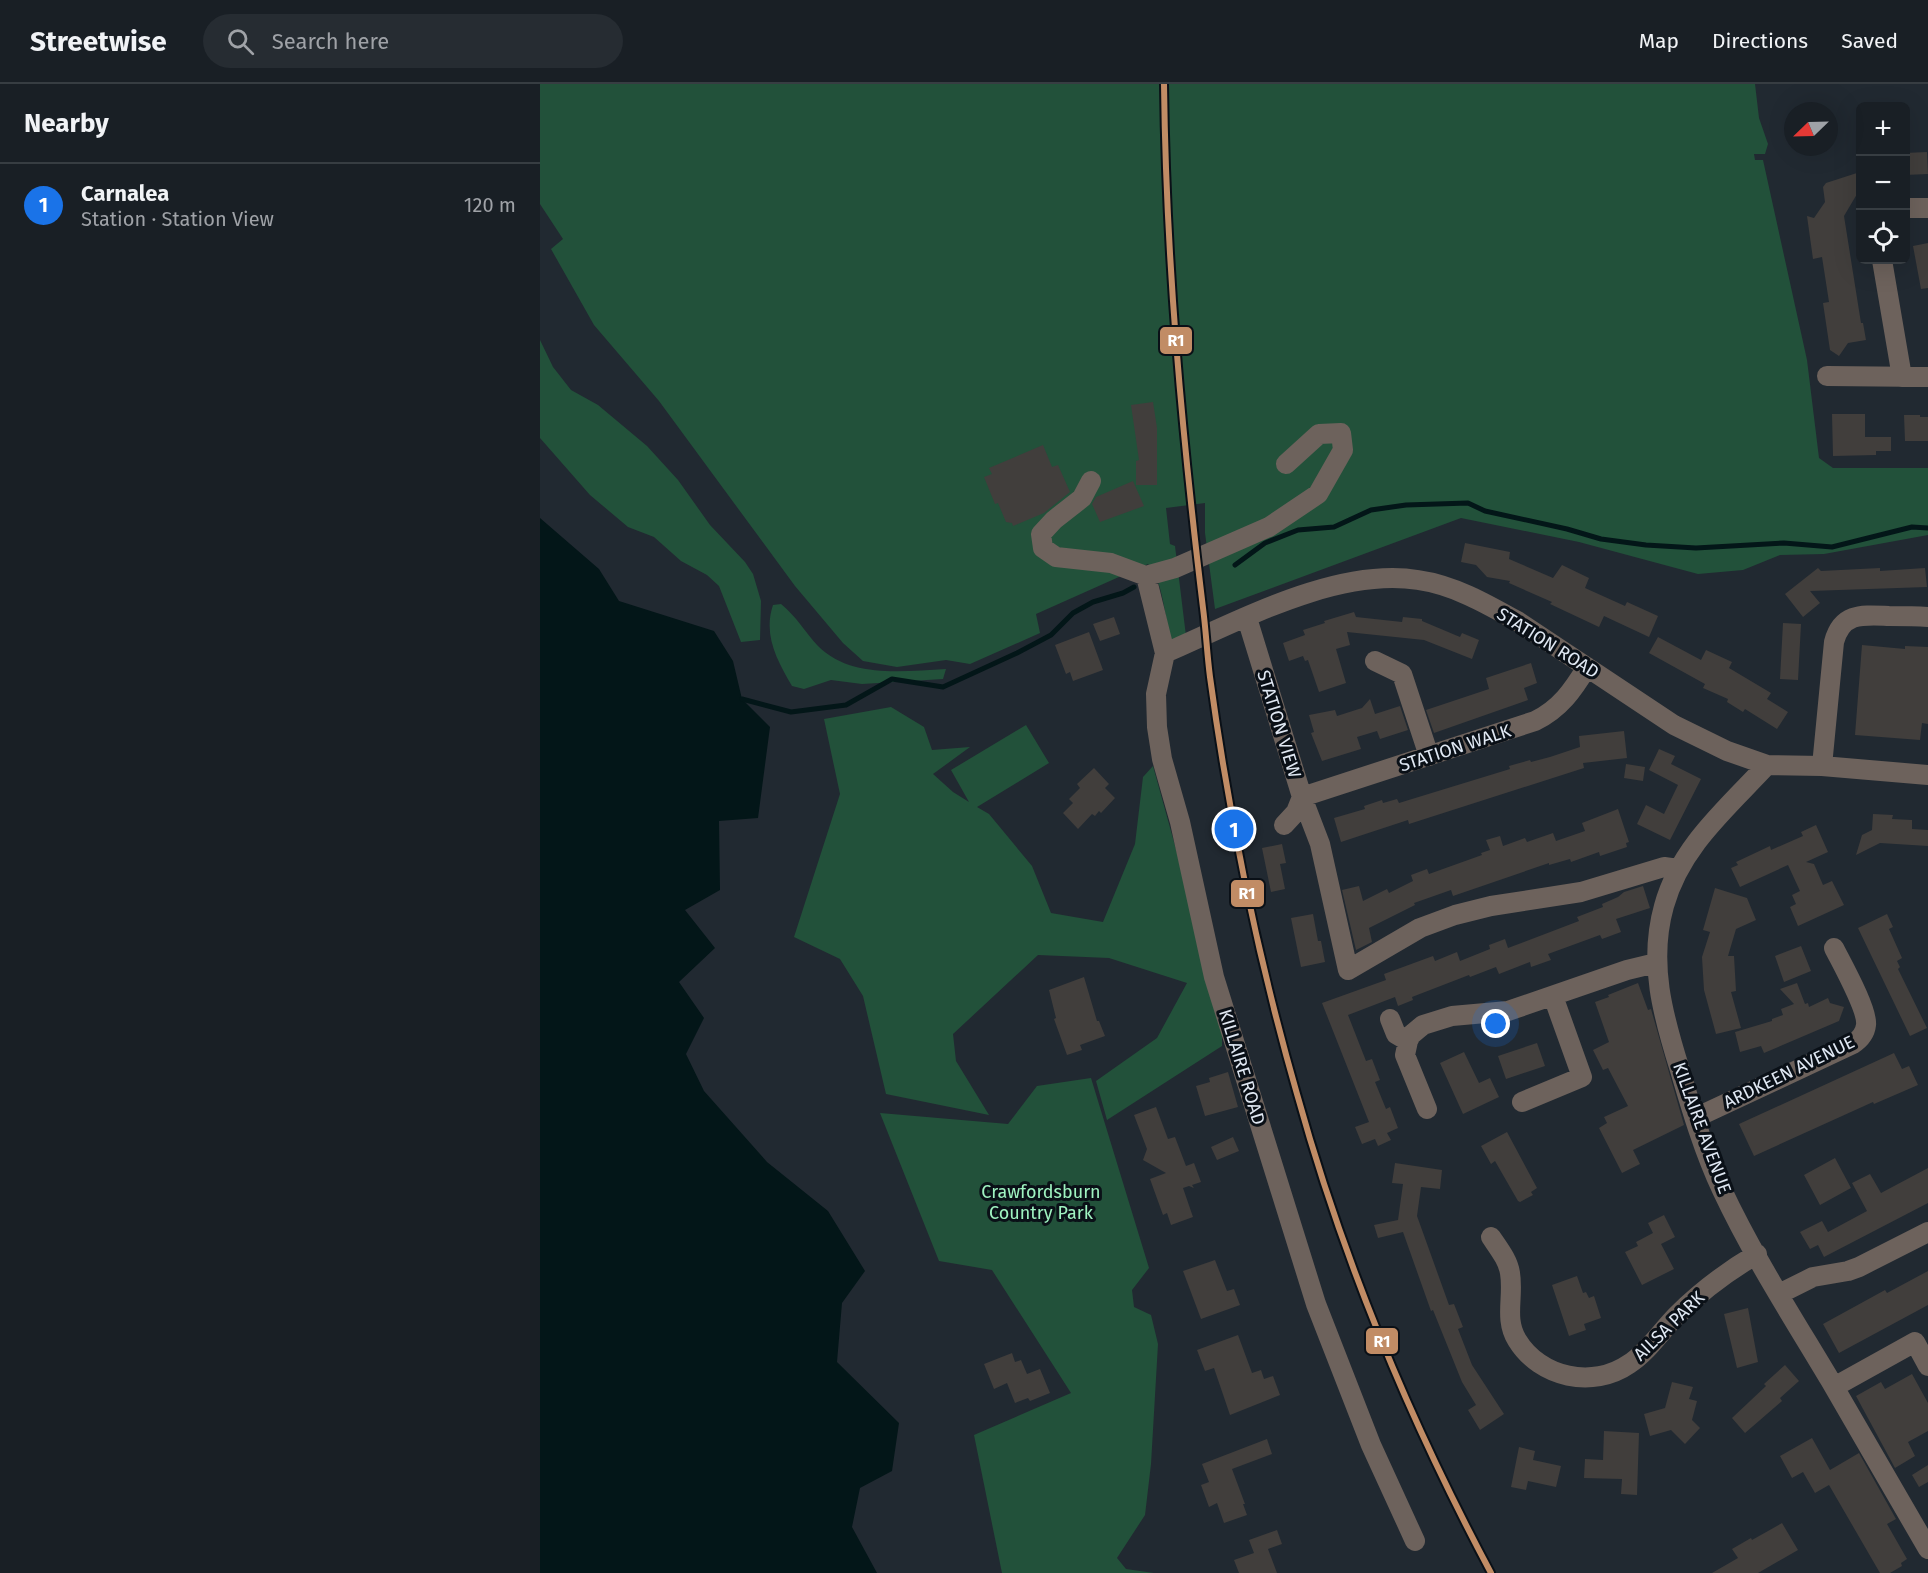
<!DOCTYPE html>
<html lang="en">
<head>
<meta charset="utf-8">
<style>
  body { margin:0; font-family:"Fira Sans",sans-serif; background:#262c32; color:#f1f3f6 }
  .controls { position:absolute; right:18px; top:18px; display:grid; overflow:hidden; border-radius:9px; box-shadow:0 6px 24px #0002 }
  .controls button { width:54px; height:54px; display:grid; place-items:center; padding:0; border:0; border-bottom:2px solid #373d42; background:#191f25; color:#f1f3f6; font:30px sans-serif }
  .compass { position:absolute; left:1244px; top:18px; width:54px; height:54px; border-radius:50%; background:#191f25; box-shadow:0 6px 24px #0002; rotate:247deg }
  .you { position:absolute; left:956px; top:940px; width:21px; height:21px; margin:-15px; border:4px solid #fff; border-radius:50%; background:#1a73e8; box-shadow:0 0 0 9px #1a73e833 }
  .badge { display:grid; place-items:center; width:39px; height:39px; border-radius:50%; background:#1a73e8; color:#fff; font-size:20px; font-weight:700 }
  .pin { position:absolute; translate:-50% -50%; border:3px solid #fff; box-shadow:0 2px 6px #0006 }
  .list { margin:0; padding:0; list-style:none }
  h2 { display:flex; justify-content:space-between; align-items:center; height:78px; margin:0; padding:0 24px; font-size:26px }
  h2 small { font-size:20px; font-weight:400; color:#9fa2a7 }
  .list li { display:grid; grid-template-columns:39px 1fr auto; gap:18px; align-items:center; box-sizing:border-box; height:84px; padding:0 24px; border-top:2px solid #373d42 }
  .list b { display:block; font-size:22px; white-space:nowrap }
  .list p { margin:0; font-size:20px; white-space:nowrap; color:#9fa2a7 }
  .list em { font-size:20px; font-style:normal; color:#9fa2a7 }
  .icon { flex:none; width:33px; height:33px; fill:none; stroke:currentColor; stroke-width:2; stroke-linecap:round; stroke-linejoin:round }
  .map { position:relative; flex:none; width:1388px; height:1489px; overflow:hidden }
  header { display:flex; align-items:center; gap:36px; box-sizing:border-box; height:84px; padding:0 30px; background:#191f25; border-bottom:2px solid #373d42 }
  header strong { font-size:28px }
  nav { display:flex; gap:33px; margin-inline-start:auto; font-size:21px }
  .search { width:420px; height:54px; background:#262c32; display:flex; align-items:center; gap:15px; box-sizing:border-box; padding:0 21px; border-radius:33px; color:#9fa2a7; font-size:22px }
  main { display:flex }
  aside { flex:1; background:#191f25 }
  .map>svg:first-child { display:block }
</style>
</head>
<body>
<header>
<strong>Streetwise</strong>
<div class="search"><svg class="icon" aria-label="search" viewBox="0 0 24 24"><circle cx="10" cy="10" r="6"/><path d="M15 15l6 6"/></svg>Search here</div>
<nav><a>Map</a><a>Directions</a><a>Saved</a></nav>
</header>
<main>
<aside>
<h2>Nearby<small></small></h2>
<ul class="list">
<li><span class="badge">1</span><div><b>Carnalea</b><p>Station · Station View</p></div><em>120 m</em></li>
</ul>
</aside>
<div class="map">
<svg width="1388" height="1489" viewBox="0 0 1388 1489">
  <rect width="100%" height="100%" fill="#212931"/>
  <path fill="#22513a" d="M0,0H1215L1219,34L1228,60L1225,70H1214L1215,76H1223L1267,276L1279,374L1293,384H1388V451L1284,470L1240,471L1203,486L1158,490L1039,458L921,434L675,525L665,449V419L626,424L630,460L635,462L646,552L631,557C625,535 623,495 608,480L496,530L500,549L430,580L406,576L357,583L323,577L303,559L255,502L119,317L54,241L11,165L23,155L0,120Z
    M0,256L13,283L31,306L58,321L107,362L138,396L170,441L205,478L213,490L221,517L220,556L201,558L179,502L167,491L141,477L114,453L88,443L50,411L0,354Z
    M241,520C256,532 265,548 278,562C311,595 364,587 406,585L403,595L322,600L291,596L264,605L252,602C237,576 223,551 233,521Z
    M351,623L384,643L392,666L430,663L393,690L413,708L429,718L411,686L486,641L509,679L437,723L449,730L492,782L511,829L563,838L595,760L603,693L613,682L682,932V962L567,1036L556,997L617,954L647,899L569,874L498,871L413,950L416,977L449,1031L346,1010L323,912L300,875L254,853L300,710L284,635Z
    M551,994L609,1184L592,1206L594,1223L611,1231L618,1260L611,1380L605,1431L577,1474L586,1485L614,1489H462L434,1351L531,1309L452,1186L399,1177L340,1029L468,1040L497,1002Z"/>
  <path fill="#031618" d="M0,434L59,485L79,517L174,547L193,577L202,615L230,643L218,734L179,737L180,806L145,826L175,864L139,898L164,934L146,970L164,1007L227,1078L288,1127L325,1187L302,1219L297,1278L359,1339L352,1387L320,1404L312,1443L337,1489H0Z"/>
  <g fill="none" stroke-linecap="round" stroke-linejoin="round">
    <path stroke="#031618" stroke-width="5" d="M695,481L725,459L758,446L794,443L831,426L866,421L928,419L945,427L1027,445L1061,455L1106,461L1156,464L1244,459L1292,463L1372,443L1388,444
      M202,615L251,628L306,621L352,595L403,603L477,569L511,551L533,529L553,518L583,509L594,503"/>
  </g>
  <path fill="#413e3c" d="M1387,68L1388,90L1365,91V69Z
    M1320,88V105L1304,132L1321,239H1323L1326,256L1308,259L1299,272L1290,266L1283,219L1289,218L1282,173L1273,175L1267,132L1274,134L1285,118L1283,103L1286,99Z
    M1388,159V204L1381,205L1373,162Z
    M613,318L617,344V401H596V377L599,376L591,321Z
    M1292,330H1325V353H1351V367H1336V371L1293,372Z
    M1364,331H1380V333H1388V357H1365Z
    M503,361L512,383L518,381L530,408L504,429L473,442L472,439L466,438L458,419L455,420L444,393L452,390L449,384Z
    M593,397L604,422L560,438L552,420L556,413Z
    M925,459L970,468L969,475L1013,494L1022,481L1049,494L1045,504L1085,522L1087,518L1118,532L1109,553L1064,532L1059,543L1010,520L1012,518L969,499L970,497L947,493L936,481L921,478Z
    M1278,484L1281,487L1340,484V487L1385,484L1387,503L1270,507L1280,519L1263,533L1245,510Z
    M814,528L816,533L862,538L863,533L882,535V537L920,553L922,549L939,556L932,575L884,556L807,548L810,561L796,565L806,599L779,608L768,576L765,577L763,572L749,577L743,559L765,551L763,546L785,539L784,537Z
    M574,533L580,550L560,557L553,540Z
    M1243,539L1261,540L1258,596L1240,595Z
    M549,548L563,586L533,597L530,588L526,590L515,561Z
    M1118,553L1161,576L1166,566L1192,578L1189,584L1231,609L1227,615L1248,628L1237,645L1205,625L1203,628L1187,618L1188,615L1163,604L1165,600L1109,569Z
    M1322,561L1365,565V562L1388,563V640L1382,639L1380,656L1315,651Z
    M991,579L997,599L984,604L988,616L894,649L886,626L949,605L946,594Z
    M830,615L835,630L860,622L868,646L840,655L837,647L817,653L821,665L782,677L771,649L774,648L769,631L795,626L797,632L822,624Z
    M1084,647L1087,674L1043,679L1044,684L869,740L868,736L801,758L794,734L825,725L824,722L842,716L843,719L857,715L859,719L970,685L969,682L990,676L991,678L1010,673L1040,663L1039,652Z
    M1119,665L1135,672L1131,680L1161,695L1130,756L1097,740L1106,721L1124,730L1138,701L1109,686Z
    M1086,680L1105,683L1103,697L1084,694Z
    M554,684L569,700L565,704L575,714L561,729L559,727L555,732L552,730L538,745L523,729L533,719L529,715L540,704L537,700Z
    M1078,725L1089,758L1086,759L1087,763L1060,772L1059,768L1031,778L1030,775L1009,781V779L913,812L911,806L874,819L875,821L829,844L832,858L816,866L802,806L819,802L823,817L847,805L849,809L873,797L871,791L887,785L889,790L942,771L941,769L950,766L946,756L960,752L963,762L985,754L987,758L1013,749L1016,757L1045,747L1042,739Z
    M1333,730L1353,731L1352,735L1372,736V745L1388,746V762L1340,759L1316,771L1322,751L1332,746Z
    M1276,741L1288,768L1266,778L1274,780L1283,801L1292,797L1304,821L1258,842L1250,823L1256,820L1252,811L1260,807L1248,781L1200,803L1191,784L1198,781L1196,778L1230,762L1231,766L1263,752L1261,748Z
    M742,760L746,779L740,780L745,805L731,808L722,764Z
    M1103,802L1110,824L1076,835L1081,848L1062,855L1060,851L1008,870L1011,876L991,883L990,878L959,890L956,883L930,893L929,891L872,913L873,916L858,922L855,913L808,931L826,977L832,975L840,996L835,998L846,1025L850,1023L858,1044L847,1049L851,1056L838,1062L835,1055L822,1060L815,1043L829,1038L782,919L846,896L844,890L893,872L895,877L917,868L920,877L950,865L949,861L965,855L968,864L1039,837L1037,833L1063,823L1062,820L1078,813L1084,808Z
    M1175,804L1207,814L1216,836L1196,845L1188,872H1194L1196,907L1191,908L1201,944L1176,950L1164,906L1162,873L1170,848L1163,846Z
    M773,830L778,857H781L785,878L761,883L751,834Z
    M1347,830L1353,843L1349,845L1362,874L1357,877L1360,883L1358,885L1387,944L1370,952L1318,844Z
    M1261,862L1271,887L1244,898L1235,872Z
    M544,893L557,937H559L565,952L540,961L542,966L527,971L514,935L516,934L509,906Z
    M1098,899L1108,926L1111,925L1144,1041L1093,1066L1100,1080L1082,1089L1059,1044L1067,1039L1064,1033L1088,1022L1068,984L1063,986L1053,966L1069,958L1055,918L1069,913L1068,911Z
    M1257,899L1265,920L1268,919L1269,923L1288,914L1290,919L1304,923L1299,937L1224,969L1221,962L1200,968L1195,948L1232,937V935L1243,931L1241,925L1254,920L1240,905Z
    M997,959L1005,982L966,995L958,972Z
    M924,968L939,999L950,994L959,1013L923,1030L900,979Z
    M1354,969L1362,985L1369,982L1378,1001L1334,1020L1333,1018L1214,1072L1199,1040Z
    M688,988L698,1023L665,1032L656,1002L670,998L669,994Z
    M616,1023L628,1055L635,1053L646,1082L654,1079L661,1098L652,1101L654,1104L649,1102L643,1104L653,1133L631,1141L627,1129L623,1131L610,1095L626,1089L603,1076L607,1065L594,1031Z
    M967,1048L997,1104L991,1108L993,1111L980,1118L978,1117L955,1077L951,1080L941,1062Z
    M693,1053L699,1067L677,1076L671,1063Z
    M1295,1074L1311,1104L1280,1121L1264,1091Z
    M855,1079L902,1086L900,1105L881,1103L877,1132L909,1221L914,1220L923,1243L918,1245L932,1281L964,1330L940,1346L928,1326L936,1321L922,1298L893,1226L891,1227L863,1148L838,1154L834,1141L858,1136L863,1100L852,1099Z
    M1388,1084V1119L1284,1173L1278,1161L1270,1165L1260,1148L1282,1137L1288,1148L1327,1127L1312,1099L1330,1090L1341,1109Z
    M1124,1131L1135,1153L1121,1160L1134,1185L1102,1201L1085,1168L1098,1162L1096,1158L1113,1149L1108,1139Z
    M675,1176L687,1207L694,1205L700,1221L661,1235L643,1187Z
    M1388,1187V1221L1299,1269L1283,1240L1345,1206L1347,1209Z
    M1037,1192L1043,1209L1046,1208L1049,1214L1054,1212L1061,1234L1044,1240L1046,1246L1029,1252L1012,1201Z
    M1208,1224L1218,1278L1197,1284L1184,1230Z
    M698,1251L712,1289L721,1286L724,1295L733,1292L740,1311L690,1331L674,1284L665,1287L657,1266Z
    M472,1269L475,1278L481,1276L487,1290L500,1285L510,1309L490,1317L488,1314L475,1319L467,1299L454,1305L444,1280Z
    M1245,1281L1259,1297L1240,1314L1242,1317L1205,1349L1192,1334L1226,1302L1224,1300Z
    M1372,1290L1388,1319V1347L1368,1358L1375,1372L1355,1384L1316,1312L1341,1298L1345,1305Z
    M1132,1298L1153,1303L1149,1315L1157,1317L1152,1336L1160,1344L1145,1360L1131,1346L1110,1352L1104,1330L1125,1324Z
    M1064,1347L1099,1349L1097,1411L1081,1410L1082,1395L1044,1394L1045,1375L1063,1376Z
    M1272,1354L1290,1386L1319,1369L1356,1435L1347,1440L1367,1475L1361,1479L1362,1482L1350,1489H1340L1289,1401L1275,1409L1263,1388L1252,1394L1240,1372Z
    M727,1355L732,1370L692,1385L705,1420H703L707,1431L684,1439L677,1419L669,1423L661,1401L669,1398L662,1380Z
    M979,1363L995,1367L993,1376L1021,1382L1016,1403L988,1397L986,1406L971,1403Z
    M1388,1381V1398L1379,1403L1372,1391Z
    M1242,1439L1258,1466L1218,1489H1172L1198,1474L1192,1465L1211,1454L1212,1456Z
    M737,1446L742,1460L728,1465L737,1489H699L694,1476L714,1469L709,1456Z"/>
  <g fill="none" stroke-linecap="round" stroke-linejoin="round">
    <path stroke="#6d625c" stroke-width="20" d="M1366,124H1388
      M1342,176L1362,293
      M1287,292L1388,293
      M551,397L542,414L514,436L501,450L503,464L516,473L571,479L606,492L635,484L729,443L778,410L803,366L801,349L779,350L746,380
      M606,492L625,569L616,610L617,643L622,675L640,738L674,893L776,1220L831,1361L875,1457
      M707,534L762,713L756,728L744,741
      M625,569C699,537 797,483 878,496C914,501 947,520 979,538L1134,641L1187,667L1227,681L1282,682L1388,691
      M835,577L862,590L889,672
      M1047,583C1033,606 1020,625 995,637L762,713L780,760L808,886L880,844L915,831L951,822L1041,808L1124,783L1138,785
      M1227,681C1187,724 1140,763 1124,822C1108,879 1123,932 1140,986C1152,1027 1164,1068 1182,1106C1213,1172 1253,1234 1290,1296C1323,1352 1355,1409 1388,1465
      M1282,682L1294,558C1302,528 1323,531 1349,532C1362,532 1375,532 1388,533
      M850,935L856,950L868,957
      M982,1018L1042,993L1013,912
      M887,1025L865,971L868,957L871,951L883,941L912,932L968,927L1087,886L1116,879
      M1155,1034L1313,960C1319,956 1325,950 1326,941C1328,926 1302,880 1294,864
      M951,1153C959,1165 968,1176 970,1189C974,1213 964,1235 977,1256C1000,1294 1053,1305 1089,1280C1108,1268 1121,1247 1137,1231C1161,1207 1188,1187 1217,1170
      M1239,1210L1273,1193L1308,1187L1319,1183L1388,1148
      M1294,1303L1375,1258L1388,1282"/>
    <defs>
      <path id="rail-1" d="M624,0C626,176 642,350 663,524C666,547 667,570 670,593C689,733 718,874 757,1010C803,1176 870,1337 951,1489"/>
    </defs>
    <use href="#rail-1" stroke="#0a1017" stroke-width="10"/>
    <use href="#rail-1" stroke="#c18c65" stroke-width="6"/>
  </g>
  <g text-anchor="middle" stroke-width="6" stroke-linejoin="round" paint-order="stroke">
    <g font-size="18" fill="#e0e8f3" stroke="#0a1017">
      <text transform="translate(1008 559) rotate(32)" y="6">STATION ROAD</text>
      <text transform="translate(739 640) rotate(73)" y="6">STATION VIEW</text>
      <text transform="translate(915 664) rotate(-18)" y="6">STATION WALK</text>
      <text transform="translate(702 983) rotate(73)" y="6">KILLAIRE ROAD</text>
      <text transform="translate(1249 988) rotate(-26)" y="6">ARDKEEN AVENUE</text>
      <text transform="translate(1162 1044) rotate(70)" y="6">KILLAIRE AVENUE</text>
      <text transform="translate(1129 1242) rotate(-44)" y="6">AILSA PARK</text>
    </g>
    <g font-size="18" fill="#9ff3c1" stroke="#0a1017">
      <text x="501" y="1114">Crawfordsburn<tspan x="501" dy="21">Country Park</tspan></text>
    </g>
  </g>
  <g stroke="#0a1017" stroke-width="2">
    <rect x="619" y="242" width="34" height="29" rx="6" fill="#c18c65"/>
    <rect x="690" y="795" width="35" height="29" rx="6" fill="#c18c65"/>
    <rect x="825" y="1243" width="34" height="28" rx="6" fill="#c18c65"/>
  </g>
  <g font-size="16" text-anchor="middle" font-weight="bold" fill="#fff">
    <text x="636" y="262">R1</text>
    <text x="707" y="815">R1</text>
    <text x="842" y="1263">R1</text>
  </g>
</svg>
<div class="controls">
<button>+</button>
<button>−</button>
<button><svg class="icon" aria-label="locate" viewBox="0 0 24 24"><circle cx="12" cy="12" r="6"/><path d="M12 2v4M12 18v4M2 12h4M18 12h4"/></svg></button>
</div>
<svg class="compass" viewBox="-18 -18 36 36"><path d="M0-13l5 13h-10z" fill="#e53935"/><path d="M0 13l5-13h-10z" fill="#9fa2a7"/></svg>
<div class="you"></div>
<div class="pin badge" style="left:694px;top:745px">1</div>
</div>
</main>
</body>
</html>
